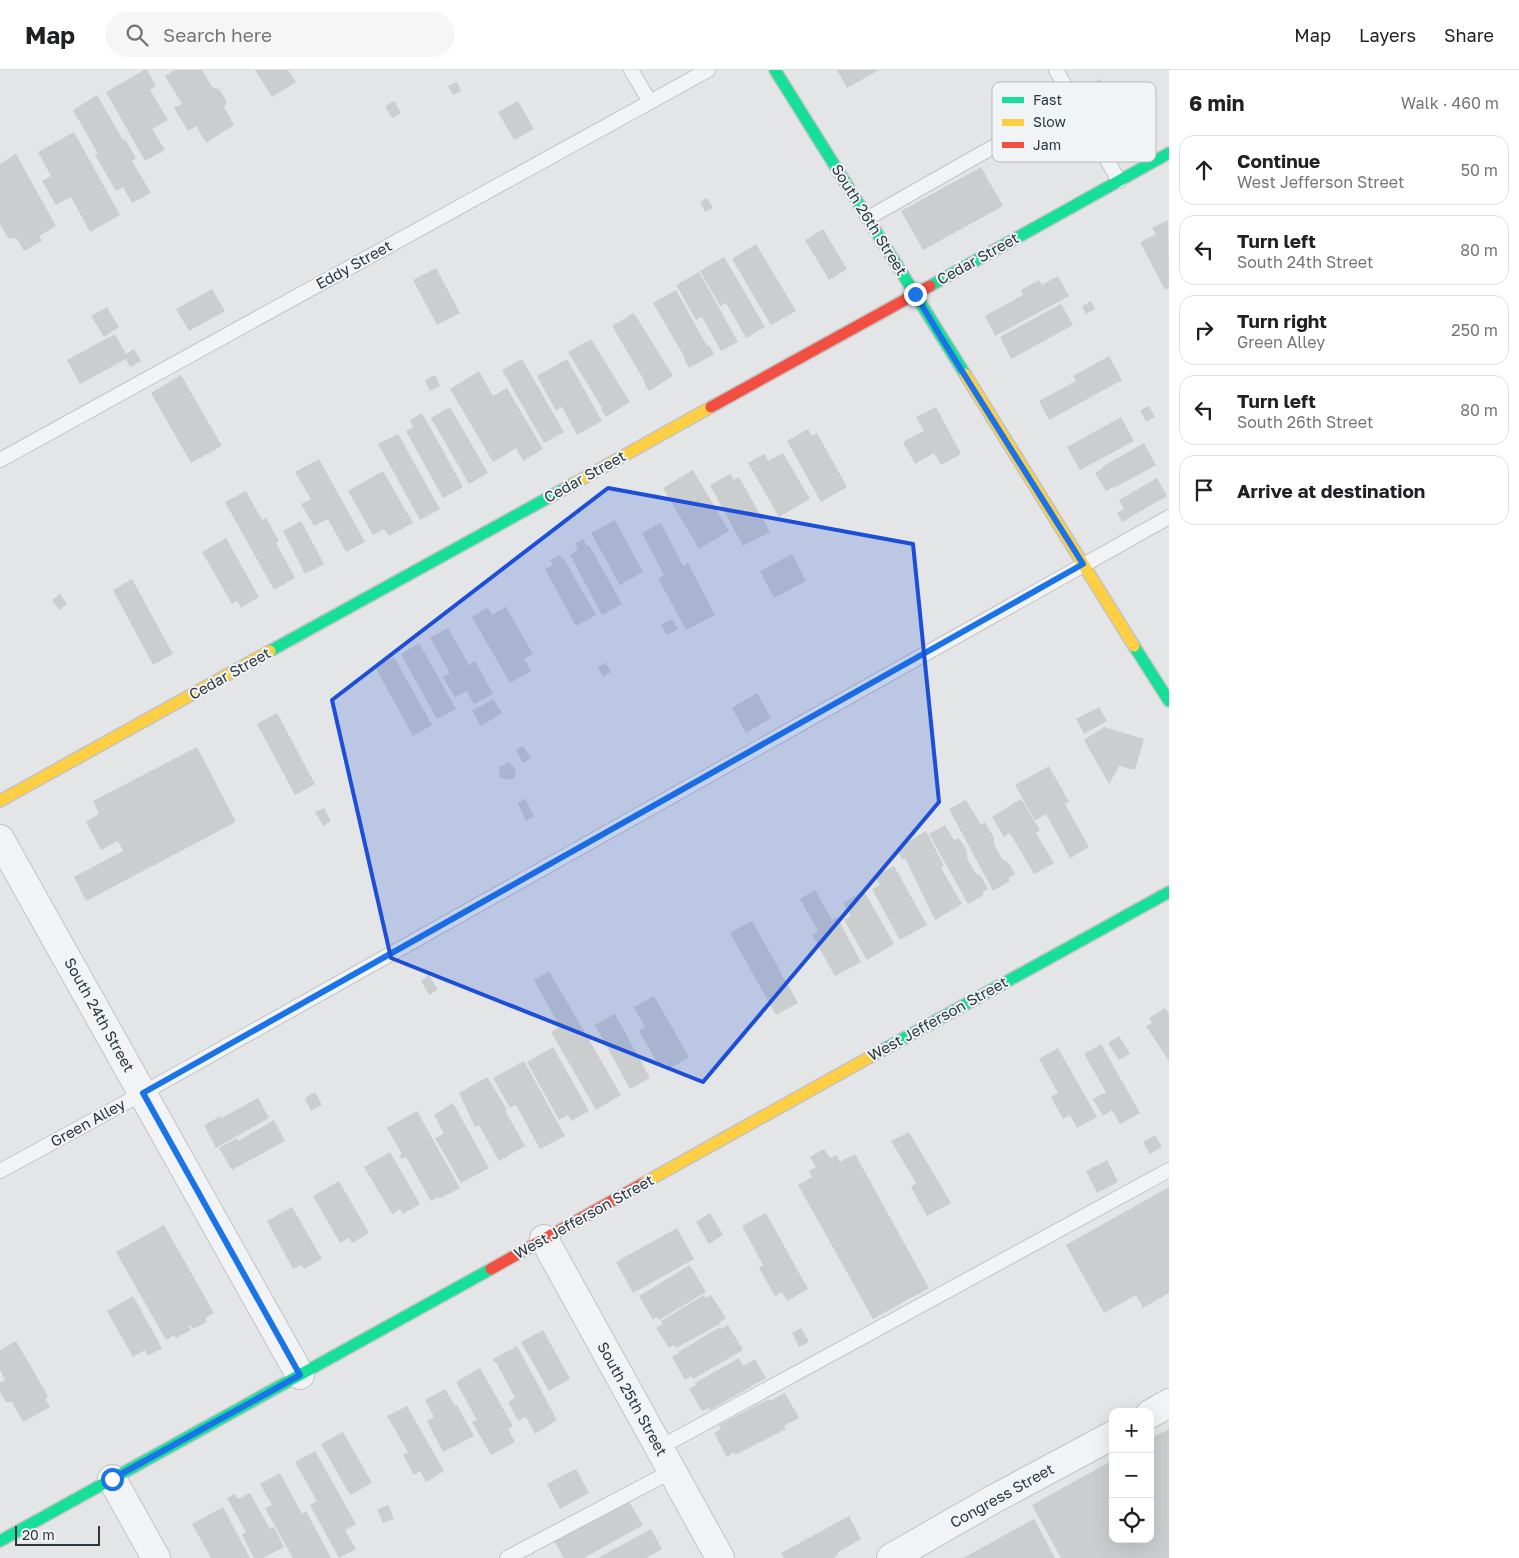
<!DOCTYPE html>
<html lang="en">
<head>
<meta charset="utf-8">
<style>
  body { margin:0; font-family:"Golos Text",sans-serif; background:#f6f6f6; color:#202124 }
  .controls { position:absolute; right:15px; bottom:15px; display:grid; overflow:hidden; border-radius:10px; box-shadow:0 5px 20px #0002 }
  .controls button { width:45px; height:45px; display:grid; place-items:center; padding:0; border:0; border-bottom:1px solid #e0e0e0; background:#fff; color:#202124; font:25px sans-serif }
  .scale { position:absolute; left:15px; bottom:12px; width:85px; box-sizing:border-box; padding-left:5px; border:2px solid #2b373f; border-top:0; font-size:14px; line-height:18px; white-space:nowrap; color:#2b373f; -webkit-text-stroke:4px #f1f4f6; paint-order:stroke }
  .stop { position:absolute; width:15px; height:15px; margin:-11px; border:4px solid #1a73e8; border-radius:50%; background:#fff }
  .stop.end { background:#1a73e8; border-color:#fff; box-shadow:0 1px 5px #0008 }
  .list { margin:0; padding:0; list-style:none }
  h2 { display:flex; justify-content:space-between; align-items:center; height:65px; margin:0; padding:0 20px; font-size:21px }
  h2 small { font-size:16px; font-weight:400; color:#757577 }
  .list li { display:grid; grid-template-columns:32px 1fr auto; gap:15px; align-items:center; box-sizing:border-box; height:70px; margin:0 10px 10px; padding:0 10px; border:1px solid #e0e0e0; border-radius:15px }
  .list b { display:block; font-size:19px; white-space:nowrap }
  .list p { margin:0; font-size:16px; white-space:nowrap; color:#757577 }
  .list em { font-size:16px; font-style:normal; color:#757577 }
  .icon { flex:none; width:28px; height:28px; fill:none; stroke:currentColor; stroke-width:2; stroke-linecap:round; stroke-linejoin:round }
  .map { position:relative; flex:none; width:1169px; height:1488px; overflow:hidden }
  header { display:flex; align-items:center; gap:30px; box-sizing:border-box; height:70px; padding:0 25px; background:#fff; border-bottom:1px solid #e0e0e0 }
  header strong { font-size:24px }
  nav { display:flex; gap:28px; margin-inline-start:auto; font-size:18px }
  .search { width:350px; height:45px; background:#f6f6f6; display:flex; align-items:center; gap:12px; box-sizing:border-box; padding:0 18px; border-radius:28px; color:#757577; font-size:19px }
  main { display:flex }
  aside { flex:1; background:#fff }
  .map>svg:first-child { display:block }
</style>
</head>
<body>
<header>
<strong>Map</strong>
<div class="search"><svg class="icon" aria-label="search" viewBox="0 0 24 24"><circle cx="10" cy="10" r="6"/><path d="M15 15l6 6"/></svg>Search here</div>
<nav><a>Map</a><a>Layers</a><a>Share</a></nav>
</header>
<main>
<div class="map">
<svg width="1169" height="1488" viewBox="0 0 1169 1488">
  <rect width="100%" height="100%" fill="#e3e5e7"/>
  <path fill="#cbcecf" d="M144,0H147L156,16L150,20L168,50L152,59L165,80L145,91L106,22Z
    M175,0H202L212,17L219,19L227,32L224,37L234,55L206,73L196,56L188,61L174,38L182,34L165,6Z
    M255,0H288L296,12L272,27Z
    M837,0H879L847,18Z
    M1100,9L1107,21L1096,28L1089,15Z
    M457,12L461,21L453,25L448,16Z
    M97,25L123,70L125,69L136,88L132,91L151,123L132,133L123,117L116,121L95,85L98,84L73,40Z
    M394,31L401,43L392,48L385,36Z
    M518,31L534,59L514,70L498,42Z
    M74,62L120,145L90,162L71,127L56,135L42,111L51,106L38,82Z
    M16,84L56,156L39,166L42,171L24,181L17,169L8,168L0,154V94Z
    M981,97L1003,136L923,180L901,141Z
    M707,128L713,138L705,142L700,132Z
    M1168,150L1169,217L1165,220L1140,172L1156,164L1152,158Z
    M823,159L847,199L829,210L805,170Z
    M756,174L796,241L771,255L732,189Z
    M724,187L765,257L746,268L726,233L720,236L700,201Z
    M436,198L460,243L437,255L413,210Z
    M699,202L738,272L721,281L702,247L696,250L676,215Z
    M1058,206L1069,226L995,266L985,246L1023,225L1021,220L1039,210L1042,215Z
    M212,219L225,241L189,261L176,239Z
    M676,220L707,276L709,275L714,284L689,298L684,289L685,288L653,233Z
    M1091,231L1095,239L1086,244L1082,236Z
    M1061,234L1073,255L1011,289L1000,267Z
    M107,237L119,257L104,267L91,246Z
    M634,243L673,306L649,321L644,313L645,312L612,256Z
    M115,264L126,284L134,279L141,291L130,297L126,289L80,314L67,290Z
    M591,269L630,332L606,347L601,339L602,338L568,282Z
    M1109,286L1122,310L1049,350L1039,331L1076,311L1073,306Z
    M522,289L564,362L544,373L502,300Z
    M567,289L602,351L577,365L562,337L556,341L537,306Z
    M479,301L493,326L507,318L543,379L523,391L516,378L493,392L450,319Z
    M181,305L222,376L191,393L151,323Z
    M435,305L440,316L430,321L425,310Z
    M1149,336L1155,347L1146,352L1140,340Z
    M450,337L488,403L469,414L431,348Z
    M936,337L961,384L941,395L934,383L915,394L903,372L924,361L916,347Z
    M422,343L463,417L443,428L406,361L413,357L410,350Z
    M1121,347L1134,371L1080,400L1067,377Z
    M808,359L812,366L817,363L847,417L821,432L787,371Z
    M398,364L440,439L420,450L378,374Z
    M1144,373L1156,395L1114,418L1113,417L1106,421L1095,403L1103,398L1102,397Z
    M783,383L810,429L779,447L748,393L764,384L768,391Z
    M319,389L365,472L346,482L328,449L314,456L301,434L311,429L295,402Z
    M693,400L729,461L699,479L663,418Z
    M383,401L413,453L389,466L384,459L373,465L348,421Z
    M730,404L734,410L739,407L770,462L743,476L710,415Z
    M1157,408L1167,426L1122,452L1117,443L1124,439L1119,430Z
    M246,421L262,450L266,448L279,471L276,473L295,508L274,520L225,432Z
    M615,450L643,502L620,515L591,463Z
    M301,451L324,494L305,504L283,461Z
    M661,453L683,496L688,493L715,545L686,560L658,508L664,505L642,463Z
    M226,468L259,527L241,538L237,531L232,534L202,482Z
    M583,469L587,476L589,475L622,534L602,545L570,485L578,480L575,474Z
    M792,484L806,511L774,528L760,501Z
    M560,485L563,489H564L596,545L576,556L545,499L553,495L550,490Z
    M132,509L173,584L153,595L113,520Z
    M60,524L67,534L59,540L52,530Z
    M488,537L492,545L506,537L533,584L524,589L531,601L510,613L472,547Z
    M672,549L678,559L667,565L661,555Z
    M448,558L469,595L475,591L493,624L474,634L467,621L455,627L443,607L450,603L430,568Z
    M419,573L456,639L437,649L401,584Z
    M394,587L432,655L413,666L375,597Z
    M606,593L611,602L603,607L598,597Z
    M757,623L771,648L746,663L732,638Z
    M493,629L502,643L481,656L472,641Z
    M1099,637L1107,651L1084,664L1076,649Z
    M277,643L315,714L295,725L257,654Z
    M1104,657L1144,669L1135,700L1119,696L1109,714L1084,670Z
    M523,676L531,688L523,693L516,680Z
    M197,677L236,752L86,831L74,807L123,781L118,771L101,780L86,752L99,744L93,731Z
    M508,692L516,699L514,708L506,710L500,707L499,697Z
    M1049,696L1069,732L1065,734L1089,777L1070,788L1046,744L1035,751L1015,715Z
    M525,729L534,746L526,751L518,733Z
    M1021,729L1040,760L1036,763L1054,793L1034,804L1010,763L1004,767L992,747Z
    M966,730L981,755L985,752L994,768V774L1002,789L1008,792L1015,804L1008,808L1010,811L993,821L949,739Z
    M324,738L331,751L323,756L315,742Z
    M945,755L954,770L959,768L967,781V788L976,804L980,805L988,819L982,823L984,825L968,834L929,764Z
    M926,761L944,796L941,798L962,834L935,850L905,788L902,790L897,778Z
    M894,796L927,855L900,870L872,819L880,815L875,806Z
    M815,820L832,850L837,847L861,892L835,906L812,865L818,861L800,829Z
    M864,821L894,874L867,890L844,850L851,846L843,833Z
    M752,851L798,933L776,945L730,863Z
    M549,901L621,1025L596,1040L551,962L560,957L534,910Z
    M429,905L438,920L429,925L421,911Z
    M654,926L689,987L669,999L665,992L659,996L639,961L645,957L634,937Z
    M1165,938L1169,944V991L1146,956L1152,953L1149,948Z
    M615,944L650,1008L630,1019L595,955Z
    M1119,966L1130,984L1119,990L1108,973Z
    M1101,974L1140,1043L1120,1054L1112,1040L1103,1046L1093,1029L1106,1022L1084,984Z
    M553,977L589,1041L571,1051L568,1045L559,1050L527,992Z
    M1058,978L1097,1047L1077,1058L1070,1045L1063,1049L1051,1027L1058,1023L1039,989Z
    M524,991L565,1066L540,1079L516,1035L510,1038L493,1008Z
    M487,1007L507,1039L505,1040L525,1076L499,1091L479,1055L475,1057L459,1023Z
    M315,1022L322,1035L311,1041L305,1028Z
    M258,1028L269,1048L216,1078L204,1055L221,1046L222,1048Z
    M453,1033L489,1098L461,1113L435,1068L444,1064L434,1045Z
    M417,1041L460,1118L439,1129L438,1127L431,1131L406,1087L402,1089L399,1085L402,1084L387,1058Z
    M274,1050L285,1071L232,1100L219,1078L237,1068L238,1071Z
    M909,1062L951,1133L927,1146L911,1117L916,1113L891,1071Z
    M1155,1065L1162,1077L1150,1084L1143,1072Z
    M824,1079L830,1088L837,1085L840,1092L855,1084L929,1218L873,1249L798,1115L812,1107L809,1101L816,1097L810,1087Z
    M390,1082L420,1134L403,1144L400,1139L392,1144L364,1097Z
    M1107,1090L1118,1112L1097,1123L1086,1101Z
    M339,1111L369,1163L352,1173L349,1168L340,1173L313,1126Z
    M1169,1117V1223L1143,1238L1136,1225L1104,1243L1066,1175Z
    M292,1137L322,1189L304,1199L302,1195L293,1199L267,1151Z
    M710,1143L723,1165L709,1174L696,1152Z
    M766,1143L808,1219L787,1231L782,1222L775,1226L759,1198L763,1195L742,1156Z
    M164,1155L214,1243L205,1248L207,1252L193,1259L191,1256L189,1257L191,1260L176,1268L174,1265L166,1270L116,1182Z
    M677,1158L694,1189L633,1223L616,1192Z
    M690,1195L706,1222L659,1250L657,1247L653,1250L639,1226Z
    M704,1225L706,1228L711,1225L726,1248L719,1253L720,1254L676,1278L674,1275L669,1278L656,1258L663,1254L661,1251Z
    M133,1226L162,1278L148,1286L145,1280L133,1287L107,1241Z
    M728,1255L743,1280L693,1309L691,1306L685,1310L672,1287L679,1283L678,1282L720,1257L721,1259Z
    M801,1258L809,1272L799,1277L792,1263Z
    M543,1260L570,1309L549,1321L521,1272Z
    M16,1271L48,1326L45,1328L50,1337L23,1352L12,1332H6L0,1322V1313L5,1310L0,1300V1280Z
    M517,1276L557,1350L535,1364L526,1347L518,1351L508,1332L515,1328L496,1292H494L493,1289Z
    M739,1288L743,1296L755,1289L766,1308L710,1340L709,1338L702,1341L689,1319L696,1315L695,1313Z
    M480,1298L513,1356L508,1359L515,1372L491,1385L472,1352L477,1350L456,1312Z
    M445,1319L455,1336L457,1335L474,1366L443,1382L427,1351L434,1347L425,1330Z
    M785,1323L799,1348L784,1356L786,1359L735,1385L734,1382L727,1387L714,1363L721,1359L719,1355L769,1329L770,1331Z
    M407,1336L444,1401L426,1412L420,1401L414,1405L403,1385L408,1382L387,1346Z
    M1169,1359V1488H1061L1032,1435L1113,1390V1469H1150V1369Z
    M343,1362L372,1413L350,1425L321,1374Z
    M315,1381L356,1454L345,1460L356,1479L339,1488L310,1435L317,1431L295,1392Z
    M576,1399L589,1423L560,1439L547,1414Z
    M280,1403L302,1444L306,1441L331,1488H293L265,1438L272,1435L260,1414Z
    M250,1423L270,1459L274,1457L284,1477L263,1488H254L242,1465L246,1462L227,1428L235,1424L238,1429Z
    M628,1430L643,1455L584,1488H564L554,1471Z
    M388,1435L394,1449L383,1453L377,1440Z
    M223,1437L250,1488H211L192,1454Z
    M849,1446L861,1469L837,1483L838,1485L833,1488H784L781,1483Z
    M1034,1449L1055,1488H963Z
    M651,1459L662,1479L646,1488H598Z"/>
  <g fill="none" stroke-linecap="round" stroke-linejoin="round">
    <defs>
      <path id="lane" d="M631,0L650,32
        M1056,0L1119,111
        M868,148L1074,31
        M0,390L708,0
        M0,1101L143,1023L1169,447
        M659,1378L1169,1100
        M507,1488L672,1401"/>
      <path id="street" d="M0,769L300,1305
        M544,1169L720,1488
        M1150,1344L1169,1333
        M112,1409L156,1488
        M891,1488L992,1430L1113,1365"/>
      <path id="fast" d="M775,0L965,304
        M930,216L1169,83
        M1134,576L1169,631
        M270,581L573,414
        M870,987L1169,822
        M0,1471L491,1199"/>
      <path id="slow" d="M965,304L1134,576
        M573,414L711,337
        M0,731L270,581
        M642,1114L870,987"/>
      <path id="jam" d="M711,337L930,216
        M491,1199L642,1114"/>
    </defs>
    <use href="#lane" stroke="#c1c3c5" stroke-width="16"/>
    <use href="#street" stroke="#c1c3c5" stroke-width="30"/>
    <use href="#fast" stroke="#c1c3c5" stroke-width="14"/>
    <use href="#slow" stroke="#c1c3c5" stroke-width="14"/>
    <use href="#jam" stroke="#c1c3c5" stroke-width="14"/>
    <use href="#lane" stroke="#f2f3f4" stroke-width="14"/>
    <use href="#street" stroke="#f2f3f4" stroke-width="28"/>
    <use href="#fast" stroke="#16e098" stroke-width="11"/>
    <use href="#slow" stroke="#ffcf43" stroke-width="11"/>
    <use href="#jam" stroke="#f24e42" stroke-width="11"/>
  </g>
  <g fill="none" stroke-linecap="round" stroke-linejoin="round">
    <path stroke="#1a73e8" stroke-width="6" d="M112,1409L300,1305L143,1023L1083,494L952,285L915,224"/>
  </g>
  <path fill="#1d4ed8" fill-opacity="0.2" stroke="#1d4ed8" stroke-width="4" stroke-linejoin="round" d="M608,418L913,474L939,732L703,1012L391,888L332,630Z"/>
  <g text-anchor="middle" stroke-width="4" stroke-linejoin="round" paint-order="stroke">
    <g font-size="15" fill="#2b373f" stroke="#f1f4f6">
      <text transform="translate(869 150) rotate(58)" y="5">South 26th Street</text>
      <text transform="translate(978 189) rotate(-29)" y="5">Cedar Street</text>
      <text transform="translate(354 195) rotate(-29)" y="5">Eddy Street</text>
      <text transform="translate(585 407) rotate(-29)" y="5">Cedar Street</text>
      <text transform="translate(230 604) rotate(-29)" y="5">Cedar Street</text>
      <text transform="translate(99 945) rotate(61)" y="5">South 24th Street</text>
      <text transform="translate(938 949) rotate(-29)" y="5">West Jefferson Street</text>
      <text transform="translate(88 1053) rotate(-29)" y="5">Green Alley</text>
      <text transform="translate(584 1147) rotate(-29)" y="5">West Jefferson Street</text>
      <text transform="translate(632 1329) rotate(61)" y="5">South 25th Street</text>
      <text transform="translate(1002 1426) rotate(-29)" y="5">Congress Street</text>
    </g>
  </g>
  <rect x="992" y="12" width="164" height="80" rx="8" fill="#f1f4f6" stroke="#b6bbbf" stroke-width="1"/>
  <rect x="1002" y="27" width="22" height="6" fill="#16e098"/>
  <rect x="1002" y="49" width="22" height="7" fill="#ffcf43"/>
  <rect x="1002" y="72" width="22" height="6" fill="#f24e42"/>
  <g font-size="14" fill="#2b373f">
    <text x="1033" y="35">Fast</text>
    <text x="1033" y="57">Slow</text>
    <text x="1033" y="80">Jam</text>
  </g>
</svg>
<div class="controls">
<button>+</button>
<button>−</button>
<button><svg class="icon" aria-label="locate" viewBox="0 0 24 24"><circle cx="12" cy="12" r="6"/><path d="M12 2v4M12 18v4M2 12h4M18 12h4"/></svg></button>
</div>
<div class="scale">20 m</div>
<div class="stop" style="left:112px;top:1409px"></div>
<div class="stop end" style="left:915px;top:224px"></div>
</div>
<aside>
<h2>6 min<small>Walk · 460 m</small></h2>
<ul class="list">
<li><svg class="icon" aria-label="ahead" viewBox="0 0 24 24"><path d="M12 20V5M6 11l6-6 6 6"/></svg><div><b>Continue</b><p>West Jefferson Street</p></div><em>50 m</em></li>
<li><svg class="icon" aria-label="left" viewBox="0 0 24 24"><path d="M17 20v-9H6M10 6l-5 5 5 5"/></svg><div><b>Turn left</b><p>South 24th Street</p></div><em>80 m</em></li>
<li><svg class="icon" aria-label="right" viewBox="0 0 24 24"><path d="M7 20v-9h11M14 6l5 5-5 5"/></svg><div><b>Turn right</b><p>Green Alley</p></div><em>250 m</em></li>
<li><svg class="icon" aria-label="left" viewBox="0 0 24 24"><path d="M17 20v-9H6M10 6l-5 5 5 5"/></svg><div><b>Turn left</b><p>South 26th Street</p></div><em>80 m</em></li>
<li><svg class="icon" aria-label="arrive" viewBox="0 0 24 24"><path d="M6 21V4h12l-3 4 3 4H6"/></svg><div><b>Arrive at destination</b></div></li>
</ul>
</aside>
</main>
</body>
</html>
